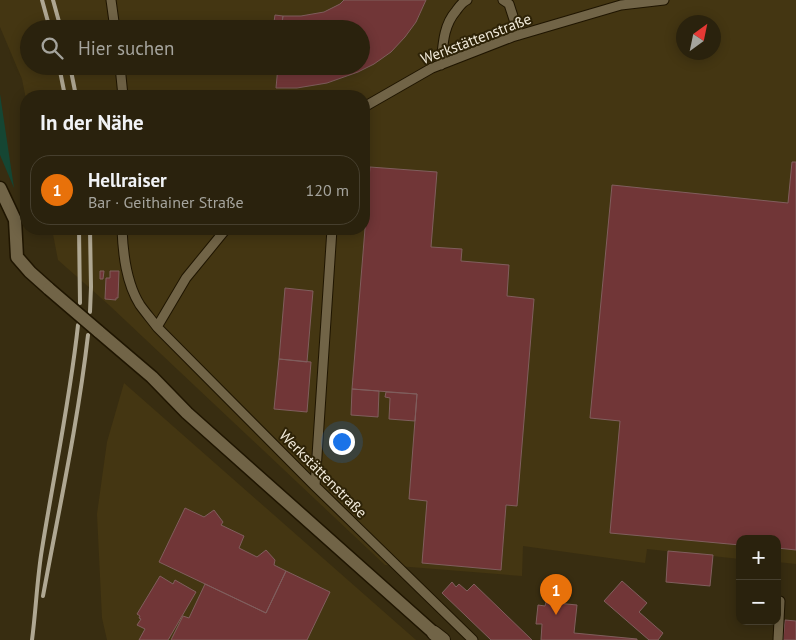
<!DOCTYPE html>
<html lang="de">
<head>
<meta charset="utf-8">
<style>
  body { margin:0; font-family:"PT Sans",sans-serif; background:#322a16; color:#f1f3f6 }
  .controls { position:absolute; right:15px; bottom:15px; display:grid; overflow:hidden; border-radius:10px; box-shadow:0 2px 12px #0003 }
  .controls button { width:45px; height:45px; display:grid; place-items:center; padding:0; border:0; border-bottom:1px solid #463f2e; background:#2a220d; color:#f1f3f6; font:25px sans-serif }
  .compass { position:absolute; left:676px; top:15px; width:45px; height:45px; border-radius:50%; background:#2a220d; box-shadow:0 2px 12px #0003; rotate:33deg }
  .you { position:absolute; left:341px; top:441px; width:18px; height:18px; margin:-12px; border:4px solid #fff; border-radius:50%; background:#1a73e8; box-shadow:0 0 0 8px #1a73e833 }
  .badge { display:grid; place-items:center; width:32px; height:32px; border-radius:50%; background:#57c9e3; color:#fff; font-size:16px; font-weight:700 }
  .pin { position:absolute; translate:-50% -41px; filter:drop-shadow(0 1px 2px #0008) }
  .pin::after { content:''; position:absolute; top:26px; width:18px; height:15px; background:inherit; clip-path:polygon(0 0,100% 0,50% 100%) }
  .list { margin:0; padding:0; list-style:none }
  h2 { display:flex; justify-content:space-between; align-items:center; height:65px; margin:0; padding:0 20px; font-size:21px }
  h2 small { font-size:16px; font-weight:400; color:#a5a49d }
  .list li { display:grid; grid-template-columns:32px 1fr auto; gap:15px; align-items:center; box-sizing:border-box; height:70px; margin:0 10px 10px; padding:0 10px; border:1px solid #463f2e; border-radius:20px }
  .list b { display:block; font-size:19px; white-space:nowrap }
  .list p { margin:0; font-size:16px; white-space:nowrap; color:#a5a49d }
  .list em { font-size:16px; font-style:normal; color:#a5a49d }
  .icon { flex:none; width:28px; height:28px; fill:none; stroke:currentColor; stroke-width:2; stroke-linecap:round; stroke-linejoin:round }
  .map { position:relative; flex:none; width:796px; height:640px; overflow:hidden }
  .search { position:absolute; background:#2a220d; box-shadow:0 2px 12px #0003; left:20px; top:20px; width:350px; height:55px; display:flex; align-items:center; gap:12px; box-sizing:border-box; padding:0 18px; border-radius:28px; color:#a5a49d; font-size:19px }
  .panel { position:absolute; background:#2a220d; box-shadow:0 2px 12px #0003; left:20px; top:90px; width:350px; height:145px; border-radius:20px }
  .map>svg:first-child { display:block }
</style>
</head>
<body>
<div class="map">
<svg width="796" height="640" viewBox="0 0 796 640">
  <rect width="100%" height="100%" fill="#382d11"/>
  <path fill="#443612" fill-rule="evenodd" d="M0,0H796V564L777,562V539H740V559L647,549L645,563L523,546L522,576L385,565L109,305L58,260L52,229H364V96H26V99L22,79L0,27ZM684,22H714V52H684ZM29,29H361V66H29Z
    M124,383L416,640H107L102,618L97,514L107,442Z"/>
  <path fill="#154633" d="M0,94L14,188L0,155Z"/>
  <path fill="#713637" stroke="#805e5d" d="M344,0H426L416,22L405,37L391,52L374,64L358,72L327,83L297,88H276L278,66H361V29H281L283,16H301L324,12L340,4Z
    M275,15L283,16L281,29H273Z
    M792,162H796V550L777,548V539H740V545L610,533L620,421L590,418L612,185L788,203Z
    M370,167L437,172L431,247L462,249L461,261L509,265L507,296L534,299L517,506L506,505L501,570L422,563L427,501L409,499L417,394L352,389Z
    M100,271H104L103,279H100Z
    M110,271H119L118,298H116V300L105,299L106,278H110Z
    M285,288L313,291L307,362L279,359Z
    M279,359L311,362L307,412L274,409Z
    M352,389L379,391L378,417L351,415Z
    M386,392L417,394L415,421L389,419L390,398L385,397Z
    M185,508L204,517L214,510L223,522L221,525L244,536L239,548L257,557L266,550L275,560L274,565L286,571L266,613L159,562Z
    M668,551L713,555L710,586L666,582Z
    M286,571L330,592L307,640H171L183,616L189,618L205,584L266,613Z
    M160,576L173,584L175,580L196,592L168,640H139L145,629L137,625L141,619L139,618L140,616L137,614Z
    M622,581L647,603L639,612L663,633L658,640H649L604,601Z
    M452,582L456,587L459,584L467,591L474,584L532,640H491L442,593Z
    M546,602L577,605L574,633L637,639V640H541L542,624H536L538,605L545,606Z
    M785,620L796,621V640H783Z"/>
  <g fill="none" stroke-linecap="round" stroke-linejoin="round">
    <defs>
      <path id="service" d="M111,0L115,29
        M503,0L509,4L519,35
        M441,65C443,45 443,26 456,11C459,7 462,2 467,0
        M120,66L123,96
        M364,107L432,68L512,37L621,5L664,0
        M122,229C123,254 126,283 140,305C145,312 151,319 157,327L315,486L473,640
        M157,327L186,278L226,229
        M315,486L332,229
        M778,640L780,601"/>
      <path id="pedestrian" d="M0,188L15,220L17,257L30,272L49,289
        M98,331L152,377L187,413L434,633"/>
      <path id="minor" d="M434,633L443,640"/>
    </defs>
    <use href="#service" stroke="#1f1500" stroke-width="11"/>
    <use href="#pedestrian" stroke="#1f1500" stroke-width="15"/>
    <use href="#minor" stroke="#1f1500" stroke-width="16"/>
    <use href="#service" stroke="#716447" stroke-width="9"/>
    <use href="#pedestrian" stroke="#716447" stroke-width="12"/>
    <use href="#minor" stroke="#716447" stroke-width="14"/>
    <path stroke="#afa792" stroke-width="4" d="M42,0L50,29
      M53,0L61,29
      M59,66L65,96
      M70,66L76,96
      M79,229L80,303
      M90,312L91,287L90,229
      M43,596C59,509 78,422 88,335
      M32,640C36,610 37,579 42,549C54,474 70,400 78,325"/>
    <defs>
      <path id="pedestrian-bridge" d="M49,289L98,331"/>
    </defs>
    <use href="#pedestrian-bridge" stroke="#1f1500" stroke-width="15" stroke-linecap="butt"/>
    <use href="#pedestrian-bridge" stroke="#716447" stroke-width="12"/>
  </g>
  <g text-anchor="middle" stroke-width="4" stroke-linejoin="round" paint-order="stroke">
    <g font-size="15" fill="#f2ebdb" stroke="#2e2307">
      <text transform="translate(476 39) rotate(-21)" y="5">Werkstättenstraße</text>
      <text transform="translate(323 474) rotate(45)" y="5">Werkstättenstraße</text>
    </g>
  </g>
</svg>
<div class="controls">
<button>+</button>
<button>−</button>
</div>
<svg class="compass" viewBox="-18 -18 36 36"><path d="M0-13l5 13h-10z" fill="#e53935"/><path d="M0 13l5-13h-10z" fill="#a5a49d"/></svg>
<div class="you"></div>
<div class="pin badge" style="left:556px;top:615px;background:#e8710a">1</div>
<div class="search"><svg class="icon" aria-label="search" viewBox="0 0 24 24"><circle cx="10" cy="10" r="6"/><path d="M15 15l6 6"/></svg>Hier suchen</div>
<section class="panel">
<h2>In der Nähe<small></small></h2>
<ul class="list">
<li><span class="badge" style="background:#e8710a">1</span><div><b>Hellraiser</b><p>Bar · Geithainer Straße</p></div><em>120 m</em></li>
</ul>
</section>
</div>
</body>
</html>
